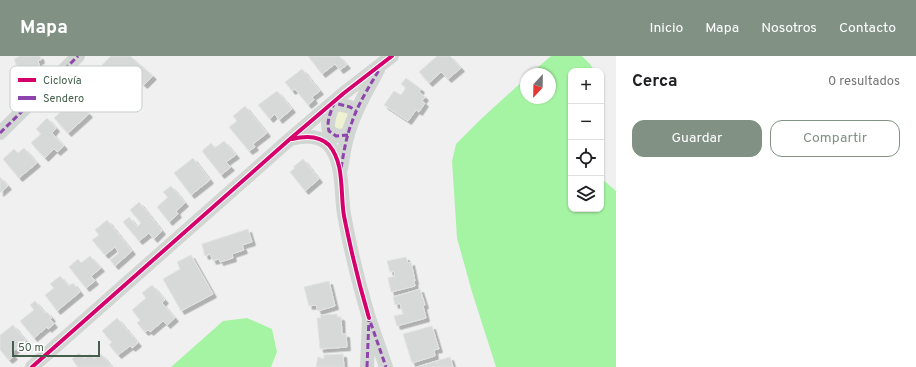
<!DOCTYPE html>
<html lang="es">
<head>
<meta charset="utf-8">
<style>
  body { margin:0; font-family:Overpass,sans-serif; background:#f2f2f2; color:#202124 }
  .controls { position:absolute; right:12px; top:12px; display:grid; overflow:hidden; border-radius:8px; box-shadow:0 1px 3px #0004 }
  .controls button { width:36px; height:36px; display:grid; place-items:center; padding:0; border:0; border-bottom:1px solid #e0e0e0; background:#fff; color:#202124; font:20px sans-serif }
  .compass { position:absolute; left:520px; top:12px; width:36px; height:36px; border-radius:50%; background:#fff; box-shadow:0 1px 3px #0004; rotate:202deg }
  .scale { position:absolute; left:12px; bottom:10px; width:88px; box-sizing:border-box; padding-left:4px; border:2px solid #455f4b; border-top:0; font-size:11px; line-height:14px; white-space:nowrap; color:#455f4b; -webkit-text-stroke:3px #fff; paint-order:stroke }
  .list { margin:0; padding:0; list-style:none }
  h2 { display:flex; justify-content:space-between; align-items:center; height:52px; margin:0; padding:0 16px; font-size:17px }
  h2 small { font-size:13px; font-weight:400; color:#757577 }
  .actions { display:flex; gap:8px; padding:12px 16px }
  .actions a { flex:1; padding:9px 0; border:1px solid #819285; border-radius:12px; text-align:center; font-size:14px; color:#819285 }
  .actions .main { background:#819285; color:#fff }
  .icon { flex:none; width:22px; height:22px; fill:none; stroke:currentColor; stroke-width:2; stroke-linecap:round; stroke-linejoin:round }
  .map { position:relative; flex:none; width:616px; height:311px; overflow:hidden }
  header { display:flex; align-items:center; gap:24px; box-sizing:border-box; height:56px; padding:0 20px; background:#819285; color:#fff }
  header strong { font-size:19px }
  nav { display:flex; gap:22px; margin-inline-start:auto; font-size:14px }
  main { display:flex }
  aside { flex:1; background:#fff }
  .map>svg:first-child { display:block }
</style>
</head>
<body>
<header>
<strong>Mapa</strong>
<nav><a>Inicio</a><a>Mapa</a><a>Nosotros</a><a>Contacto</a></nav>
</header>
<main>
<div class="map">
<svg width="616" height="311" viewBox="0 0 616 311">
  <defs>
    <filter id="shadow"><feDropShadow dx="3.5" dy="3.5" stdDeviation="0" flood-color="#0004"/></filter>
  </defs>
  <rect width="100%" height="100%" fill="#f1f0f1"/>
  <path fill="#eef2d2" d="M343,52L348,58L344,71L340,74L335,73V55Z"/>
  <path fill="#a5f4a3" d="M551,0H582L589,7L595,15H571V153H601V122L616,135V311H496L472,236L457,182L452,105L456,88L481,63L526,22V42H550V18H530Z
    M247,262L272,273L277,296L271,311H171L223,265Z"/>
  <path fill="#d6d9d7" stroke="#e2e3e3" filter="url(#shadow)" d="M20,0H40L41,4L38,5L41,14L39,15L41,22L24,28L14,3Z
    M111,0H130L153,20L144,29L126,13L123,16L127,20L119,30L105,18L108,14L102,9Z
    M308,0H339L347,9L340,14L335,8L322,18Z
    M437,0H450L461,12L448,23L441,16L429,27L419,16Z
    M302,13L320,35L312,41L314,44L308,49L295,33L292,35L285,26Z
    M406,22L421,33L419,36L425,41L422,45L425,47L419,56L416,54L408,65L384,49L394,35L401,39L406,32L401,28Z
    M277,35L292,53L279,64L275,58L270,63L258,49Z
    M75,43L89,58L68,77L54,62Z
    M245,50L267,77L253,88L255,91L249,95L229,71L237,65L233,60Z
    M47,62L56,72L52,77L64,90L57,96L54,93L45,102L31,87L41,78L36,73Z
    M224,85L236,99L226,106L231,111L221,119L202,95L211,87L215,92Z
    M24,92L37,107L19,122L3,103L14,93L18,97Z
    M193,102L210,124L191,139L174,117Z
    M303,103L319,123L305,135L290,116L295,112L293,111Z
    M0,121L8,130L0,137Z
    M171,130L185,147L176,155L178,158L169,166L157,151L168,141L163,136Z
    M139,146L162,175L154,183L149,177L139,185L123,166L129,161L137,171L141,167L130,154Z
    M107,164L132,195L115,210L110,204L119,197L115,191L105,199L92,184L99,179L95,174Z
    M248,173L252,186L242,189L244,194L232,198L233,202L220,206L219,203L213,205L210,198L205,200L202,188Z
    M191,199L213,238L181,255L163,223L180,213L177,206Z
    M90,200L101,212L91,220L95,225L86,232L69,211L78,203L81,207Z
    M406,201L408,207L411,206L415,225H414L415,230L391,236L388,222L395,220L394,215L390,216L387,205Z
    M60,220L69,230L73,227L80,236L57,255L45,239L54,232L50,228Z
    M329,225L335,250L318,255L316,249L309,250L304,231Z
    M152,229L165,244L162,247L175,262L167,269L163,265L150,276L148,274L145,276L137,267L140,264L132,254L146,242L142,237Z
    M420,233L425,249L423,250L426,262L397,270L394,260L403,258L400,247L395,249L393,241Z
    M35,245L45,257L47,256L52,262L50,263L54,268L48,273L47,271L34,282L20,265L34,254L30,249Z
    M337,258V261H341L342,278H346L347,291L320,293L317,262H321L320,259Z
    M117,262L138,287L132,292L130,290L118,299L109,289L112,286L102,275Z
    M13,269L26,285L11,297L14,300L9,304L0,294V279Z
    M432,270L439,293L434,294L435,300L412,307L403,278Z
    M79,297L84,303L90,298L94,303L101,298L112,311H78L72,303Z
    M343,298L344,311H316L318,301L324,303V299Z
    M450,301L453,311H417Z"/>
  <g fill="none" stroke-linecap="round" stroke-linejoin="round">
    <path stroke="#d1d6d2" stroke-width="14" d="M0,77L78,0
      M348,79L336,80L329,75C326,65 331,56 334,47L350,51L356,55
      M290,83C302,80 317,78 328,88C332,92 335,98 337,104C343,121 341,140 344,158C350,193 359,228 369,262
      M341,113C343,103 344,92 347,82C353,58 366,36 378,14
      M32,311L290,83L344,37L392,0
      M367,311L369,262L386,311"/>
    <path stroke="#8e44ad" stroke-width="3" stroke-dasharray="6 3" stroke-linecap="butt" d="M0,77L78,0
      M348,79L336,80L329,75C326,65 331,56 334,47L350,51L356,55
      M341,112C344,96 346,81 352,66C358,48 369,31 379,14
      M367,311L369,262L386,311"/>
    <defs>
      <path id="cycleway" d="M292,83C304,80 319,79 329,89C345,108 340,137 344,160C351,195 359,228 369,262
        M32,311L290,83L344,37L392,0"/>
    </defs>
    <use href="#cycleway" stroke="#fff" stroke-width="6"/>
    <use href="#cycleway" stroke="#d6006c" stroke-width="4"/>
  </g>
  <rect x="10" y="10" width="132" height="46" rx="6" fill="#fff" stroke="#c7cfc9" stroke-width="1"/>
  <rect x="18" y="22" width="18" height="4" fill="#d6006c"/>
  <rect x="18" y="40" width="18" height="4" fill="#8e44ad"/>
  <g font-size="11" fill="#455f4b">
    <text x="43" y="28">Ciclovía</text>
    <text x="43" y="46">Sendero</text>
  </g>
</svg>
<div class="controls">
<button>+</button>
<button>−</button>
<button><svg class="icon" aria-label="locate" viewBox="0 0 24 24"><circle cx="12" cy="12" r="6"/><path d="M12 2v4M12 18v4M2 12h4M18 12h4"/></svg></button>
<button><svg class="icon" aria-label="layers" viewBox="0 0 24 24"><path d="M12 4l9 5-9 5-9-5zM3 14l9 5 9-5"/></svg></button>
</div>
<svg class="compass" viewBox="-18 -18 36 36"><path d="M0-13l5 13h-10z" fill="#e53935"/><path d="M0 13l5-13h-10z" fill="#757577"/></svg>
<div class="scale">50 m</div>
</div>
<aside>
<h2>Cerca<small>0 resultados</small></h2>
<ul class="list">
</ul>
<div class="actions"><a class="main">Guardar</a><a>Compartir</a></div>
</aside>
</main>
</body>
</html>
